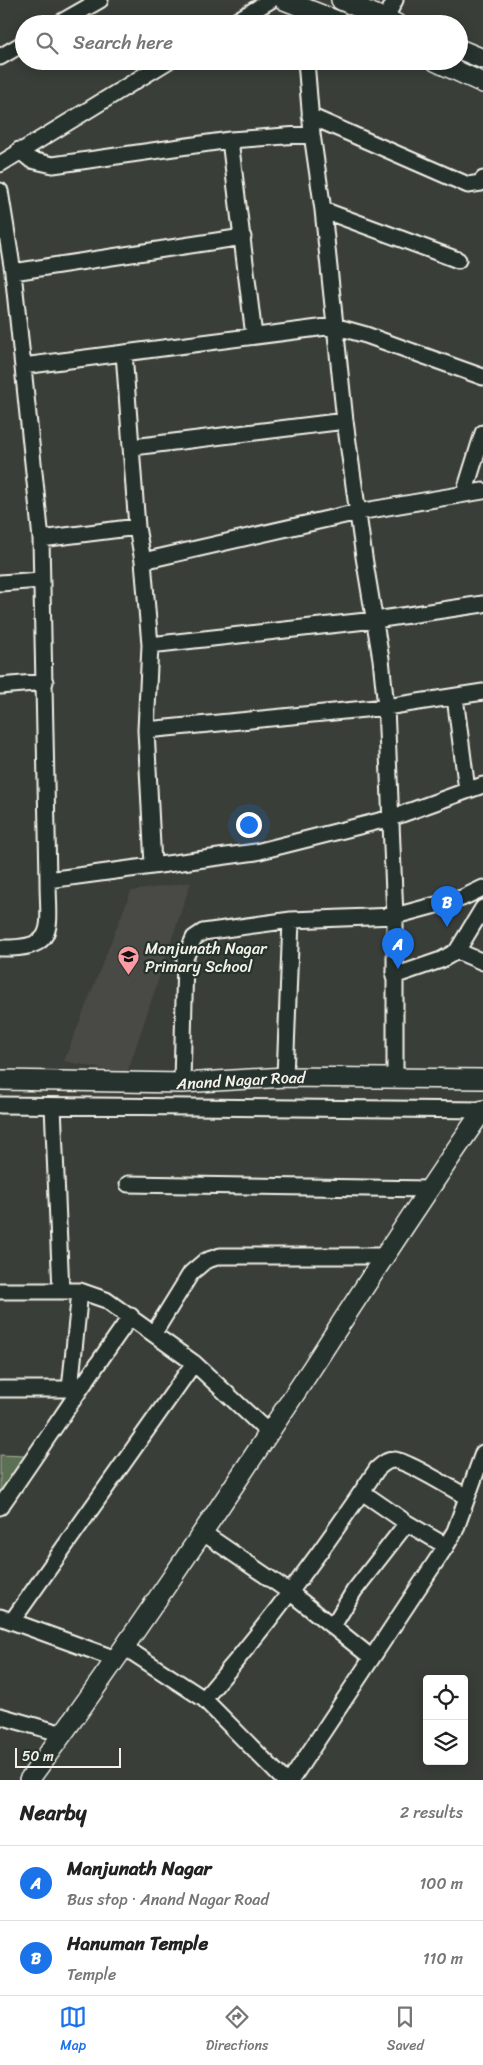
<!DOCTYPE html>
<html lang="en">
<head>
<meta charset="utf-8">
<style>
  body { margin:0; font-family:Sriracha,sans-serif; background:#f2f2f2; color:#222 }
  .controls { position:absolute; right:15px; bottom:15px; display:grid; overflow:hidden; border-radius:5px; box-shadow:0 2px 12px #0003 }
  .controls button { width:45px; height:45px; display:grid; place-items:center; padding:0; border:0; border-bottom:1px solid #e0e0e0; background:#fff; color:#222; font:25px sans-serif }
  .scale { position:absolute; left:15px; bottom:12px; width:106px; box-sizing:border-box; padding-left:5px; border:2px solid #f4f1e8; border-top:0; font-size:14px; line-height:18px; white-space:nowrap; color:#f4f1e8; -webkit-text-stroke:4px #26332d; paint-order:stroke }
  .you { position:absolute; left:248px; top:824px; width:18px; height:18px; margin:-12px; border:4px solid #fff; border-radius:50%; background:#1a73e8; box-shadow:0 0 0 8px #1a73e833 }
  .badge { display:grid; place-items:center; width:32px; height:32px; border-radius:50%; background:#1a73e8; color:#fff; font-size:16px; font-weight:700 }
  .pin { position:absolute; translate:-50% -41px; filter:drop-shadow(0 1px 2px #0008) }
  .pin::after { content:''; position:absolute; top:26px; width:18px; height:15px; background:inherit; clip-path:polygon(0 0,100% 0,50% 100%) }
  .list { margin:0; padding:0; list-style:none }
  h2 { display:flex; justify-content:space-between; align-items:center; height:65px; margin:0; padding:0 20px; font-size:21px }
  h2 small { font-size:16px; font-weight:400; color:#767676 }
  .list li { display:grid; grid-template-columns:32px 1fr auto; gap:15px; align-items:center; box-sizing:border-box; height:75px; padding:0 20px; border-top:1px solid #e0e0e0 }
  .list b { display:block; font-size:19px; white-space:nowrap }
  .list p { margin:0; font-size:16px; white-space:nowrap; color:#767676 }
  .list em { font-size:16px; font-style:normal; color:#767676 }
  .icon { flex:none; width:28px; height:28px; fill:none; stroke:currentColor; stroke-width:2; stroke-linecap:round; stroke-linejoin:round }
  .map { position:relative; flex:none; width:483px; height:1780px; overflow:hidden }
  .search { position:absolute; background:#fff; box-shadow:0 2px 12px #0003; left:15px; right:15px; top:15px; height:55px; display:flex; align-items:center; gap:12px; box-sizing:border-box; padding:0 18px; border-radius:28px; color:#767676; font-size:19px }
  .sheet { height:215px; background:#fff }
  nav { display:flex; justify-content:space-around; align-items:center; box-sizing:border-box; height:70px; border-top:1px solid #e0e0e0; background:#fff; font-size:14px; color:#767676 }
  nav a { display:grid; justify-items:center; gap:2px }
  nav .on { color:#1a73e8 }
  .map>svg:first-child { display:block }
</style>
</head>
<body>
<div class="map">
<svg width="483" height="1780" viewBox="0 0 483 1780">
  <rect width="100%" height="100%" fill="#393e39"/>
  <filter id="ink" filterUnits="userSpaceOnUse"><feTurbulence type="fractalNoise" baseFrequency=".02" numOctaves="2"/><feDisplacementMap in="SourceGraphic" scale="10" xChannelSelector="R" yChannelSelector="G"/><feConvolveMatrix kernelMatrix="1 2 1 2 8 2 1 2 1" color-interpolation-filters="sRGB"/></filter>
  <g filter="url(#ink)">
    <path fill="#494944" d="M191,882L127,1074L64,1061L131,891Z"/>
    <path fill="#5c7053" stroke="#a8b09e" d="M0,1455L25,1456L0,1492Z"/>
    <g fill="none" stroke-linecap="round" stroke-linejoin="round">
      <defs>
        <path id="minor" d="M303,9L304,24
          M58,24L100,0
          M231,24L271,0
          M383,24L395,0
          M0,57L24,43
          M306,61L312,134L323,210L345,421L364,557L381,659L386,707L395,916V1077
          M310,116L468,185L481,183L483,179
          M230,140L254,336
          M19,150L31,160L53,165L230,140L312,134
          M0,164L168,61
          M0,191L13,272L41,539L48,880C48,929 59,949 0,948
          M323,210L458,260
          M13,272L243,237
          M124,353L137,527L143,561L150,645L146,730L153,865
          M23,366L334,326L366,335L483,377
          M133,447L345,421
          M464,494L483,433
          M41,539L137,527
          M143,561L358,512L483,491
          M0,583L41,580
          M150,645L375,620L483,604
          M0,686L45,682
          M455,697L467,790
          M146,730L386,707L483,692
          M48,880L256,852L391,818L483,785
          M457,951L483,962
          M394,976L441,960L457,951L483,908
          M285,1077L291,920
          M182,1083L185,958L194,938L203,932L291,920L395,916L462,898L483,888
          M0,1105L483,1110
          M53,1106L61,1291
          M128,1184L428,1189
          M0,1291H80L106,1300L194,1363L269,1433
          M154,1333L191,1273L205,1261L220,1256H385
          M0,1389H78
          M70,1389L80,1291
          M362,1492L407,1523L446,1546
          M0,1507C44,1444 86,1379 131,1316
          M202,1532L291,1593L372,1658
          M0,1617L116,1659
          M12,1621L194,1363
          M333,1626L354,1591L407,1523
          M124,1647L204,1699L284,1780
          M204,1699C267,1626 324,1549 377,1469C382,1465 386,1460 394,1460C408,1461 452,1489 467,1497
          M0,1716L63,1734
          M291,1780L446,1546L455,1531L483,1453"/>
        <g id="tertiary">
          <path d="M284,0L345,24"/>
          <path d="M341,0L397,24"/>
          <path d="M459,49L483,59"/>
          <path d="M435,61L483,83"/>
          <path id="s1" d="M0,1080L182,1083L285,1077L483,1079"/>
          <path d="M29,1780C128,1646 220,1507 312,1368C368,1281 424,1195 483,1110"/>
        </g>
      </defs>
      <use href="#minor" stroke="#f4f1e8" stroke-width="19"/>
      <use href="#tertiary" stroke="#f4f1e8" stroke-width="22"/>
      <use href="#minor" stroke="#26332d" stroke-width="15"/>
      <use href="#tertiary" stroke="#26332d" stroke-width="19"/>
    </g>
  </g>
  <defs>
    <symbol id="school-pin" viewBox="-11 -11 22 30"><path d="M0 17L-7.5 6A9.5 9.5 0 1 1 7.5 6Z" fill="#ff9aa2" stroke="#26332d"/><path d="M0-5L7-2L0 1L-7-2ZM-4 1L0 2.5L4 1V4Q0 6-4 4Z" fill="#111"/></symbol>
  </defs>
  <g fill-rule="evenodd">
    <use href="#school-pin" x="116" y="944" width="25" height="34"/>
  </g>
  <g text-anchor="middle" stroke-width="4.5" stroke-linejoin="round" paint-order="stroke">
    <g font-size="16" fill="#f4f1e8" stroke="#26332d" text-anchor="start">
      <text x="145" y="954">Manjunath Nagar<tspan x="145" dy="18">Primary School</tspan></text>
    </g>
    <g font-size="16" fill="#f4f1e8" stroke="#26332d">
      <text dy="6" stroke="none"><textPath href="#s1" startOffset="241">Anand Nagar Road</textPath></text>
    </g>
  </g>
</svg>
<div class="controls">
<button><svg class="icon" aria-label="locate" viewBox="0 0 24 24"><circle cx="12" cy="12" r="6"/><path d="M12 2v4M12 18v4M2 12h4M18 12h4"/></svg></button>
<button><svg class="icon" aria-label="layers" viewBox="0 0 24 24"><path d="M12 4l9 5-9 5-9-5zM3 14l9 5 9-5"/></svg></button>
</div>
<div class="scale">50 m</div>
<div class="you"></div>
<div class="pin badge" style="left:398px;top:969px">A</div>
<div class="pin badge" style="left:447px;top:927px">B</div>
<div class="search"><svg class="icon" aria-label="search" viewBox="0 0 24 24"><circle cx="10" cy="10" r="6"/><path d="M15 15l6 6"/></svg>Search here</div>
</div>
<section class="sheet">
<h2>Nearby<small>2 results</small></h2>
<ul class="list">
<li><span class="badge">A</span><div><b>Manjunath Nagar</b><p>Bus stop · Anand Nagar Road</p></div><em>100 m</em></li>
<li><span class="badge">B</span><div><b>Hanuman Temple</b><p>Temple</p></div><em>110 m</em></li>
</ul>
</section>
<nav>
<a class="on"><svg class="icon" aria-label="map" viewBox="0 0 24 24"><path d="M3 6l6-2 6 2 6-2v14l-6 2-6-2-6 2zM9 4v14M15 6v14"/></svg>Map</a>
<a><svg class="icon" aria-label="directions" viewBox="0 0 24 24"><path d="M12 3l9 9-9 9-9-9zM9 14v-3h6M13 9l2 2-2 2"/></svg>Directions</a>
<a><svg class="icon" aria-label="saved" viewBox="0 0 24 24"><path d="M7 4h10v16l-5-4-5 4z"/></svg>Saved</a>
</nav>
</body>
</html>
